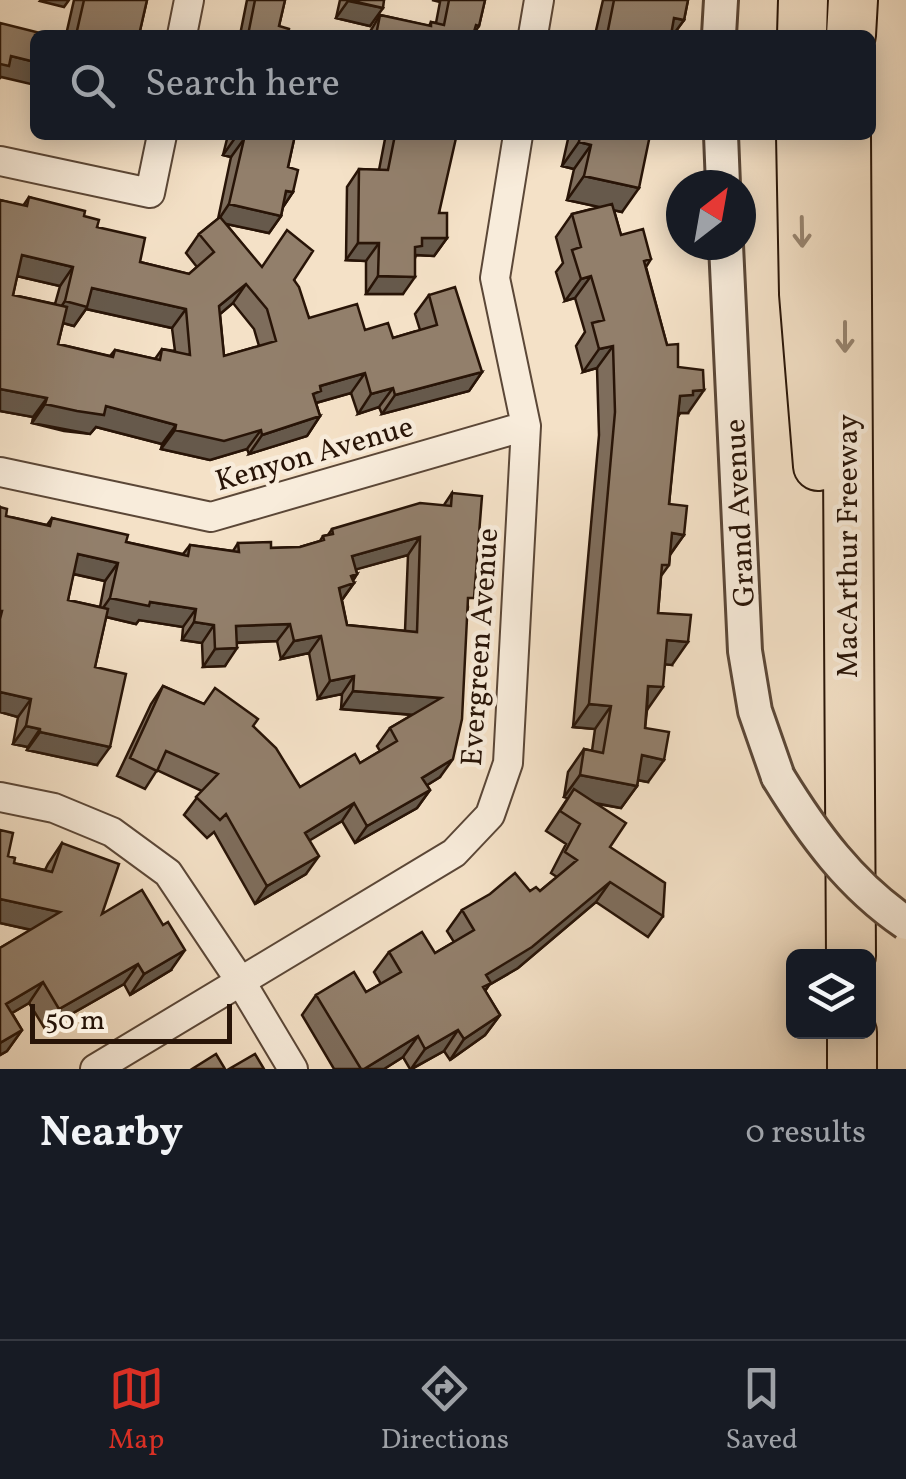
<!DOCTYPE html>
<html lang="en">
<head>
<meta charset="utf-8">
<style>
  body { margin:0; font-family:Vollkorn,serif; background:#242831; color:#f1f3f6 }
  .controls { position:absolute; right:30px; bottom:30px; display:grid; overflow:hidden; border-radius:15px; box-shadow:0 5px 25px #0003 }
  .controls button { width:90px; height:90px; display:grid; place-items:center; padding:0; border:0; border-bottom:2px solid #363941; background:#171b24; color:#f1f3f6; font:50px sans-serif }
  .compass { position:absolute; left:666px; top:170px; width:90px; height:90px; border-radius:50%; background:#171b24; box-shadow:0 5px 25px #0003; rotate:31deg }
  .scale { position:absolute; left:30px; bottom:25px; width:202px; box-sizing:border-box; padding-left:10px; border:5px solid #281407; border-top:0; font-size:28px; line-height:35px; white-space:nowrap; color:#281407; -webkit-text-stroke:8px #f8ecdb; paint-order:stroke }
  .list { margin:0; padding:0; list-style:none }
  h2 { display:flex; justify-content:space-between; align-items:center; height:130px; margin:0; padding:0 40px; font-size:42px }
  h2 small { font-size:32px; font-weight:400; color:#9ea1a6 }
  .icon { flex:none; width:55px; height:55px; fill:none; stroke:currentColor; stroke-width:2; stroke-linecap:round; stroke-linejoin:round }
  .map { position:relative; flex:none; width:906px; height:1069px; overflow:hidden }
  .search { position:absolute; background:#171b24; box-shadow:0 5px 25px #0003; left:30px; right:30px; top:30px; height:110px; display:flex; align-items:center; gap:25px; box-sizing:border-box; padding:0 35px; border-radius:15px; color:#9ea1a6; font-size:38px }
  .sheet { height:270px; background:#171b24 }
  nav { display:flex; justify-content:space-around; align-items:center; box-sizing:border-box; height:140px; border-top:2px solid #363941; background:#171b24; font-size:28px; color:#9ea1a6 }
  nav a { display:grid; justify-items:center; gap:5px }
  nav .on { color:#d93025 }
  .map>svg:first-child { display:block }
</style>
</head>
<body>
<div class="map">
<svg width="906" height="1069" viewBox="0 0 906 1069">
  <rect width="100%" height="100%" fill="#f4e1c7"/>
  <filter id="stains"><feTurbulence type="fractalNoise" baseFrequency=".002" numOctaves="4"/><feColorMatrix values="0 0 0 0 .2 0 0 0 0 .09 0 0 0 0 .02 0 0 0 .5 -.17"/></filter>
  <radialGradient id="worn" r=".72"><stop offset=".6" stop-color="#630" stop-opacity="0"/><stop offset="1" stop-color="#630" stop-opacity=".3"/></radialGradient>
  <g fill="none" stroke-linecap="round" stroke-linejoin="round">
    <defs>
      <path id="minor" d="M182,35L189,0
        M533,35L539,0
        M0,161L150,193L162,135
        M0,472L211,517L526,426
        M0,797L54,808L112,832L168,873L241,982L293,1069
        M95,1069L454,853L490,815L508,763L526,426L495,278L518,135"/>
      <path id="tertiary" d="M719,35L721,0
        M721,135L723,185
        M726,245L745,651L755,711L778,777"/>
      <path id="motorway" d="M802,35L803,0
        M851,35L853,0
        M801,135L804,294L818,466
        M846,135L851,956
        M852,1032V1069"/>
    </defs>
    <use href="#minor" stroke="#5b4737" stroke-width="32"/>
    <use href="#tertiary" stroke="#5b4737" stroke-width="38"/>
    <use href="#motorway" stroke="#281407" stroke-width="52"/>
    <use href="#minor" stroke="#f8ecdb" stroke-width="28"/>
    <use href="#tertiary" stroke="#f8ecdb" stroke-width="32"/>
    <use href="#motorway" stroke="#f4e1c7" stroke-width="48"/>
    <defs>
      <path id="tertiary-bridge" d="M778,777C813,834 850,885 906,923"/>
    </defs>
    <use href="#tertiary-bridge" stroke="#5b4737" stroke-width="38" stroke-linecap="butt"/>
    <use href="#tertiary-bridge" stroke="#f8ecdb" stroke-width="32"/>
  </g>
  <path fill="#7e6d5c" stroke="#281407" stroke-width="2.5" fill-rule="evenodd" d="M74,0H147L139,35H66Z
    M247,0H285L279,26L288,35H240Z
    M340,0H384L370,26L336,18Z
    M432,0H485L479,26L473,35H368L380,15L429,26L431,22L436,23L440,2Z
    M603,0H688L684,20L673,35H595Z
    M228,135H295L288,167L293,192L283,207L281,216L269,233L226,224L261,267L294,280L309,318L393,338L420,330L415,314L429,295L482,372L469,391L382,414L379,407L358,414L351,393L316,403L320,416L307,436L249,454L247,449L210,460L161,449L162,444L96,427L90,434L64,431L32,423L33,417L0,411V200L23,206L29,197L84,216L140,262L189,274L197,267L186,253L199,234L218,219L231,157L223,155ZM17,276L60,286L55,304L13,295ZM233,303L254,329L259,346L224,356L220,314ZM86,309L172,328L175,351L162,349L155,359L115,350L110,356L58,344L63,323L74,326Z
    M366,135H447L439,213L447,238L434,256L416,255L403,294H366V261L346,260L347,187L359,169L379,170L385,139Z
    M571,135H650L622,212L614,210L621,235L651,259L646,267L667,345L678,367L688,413H680L677,418L669,504L684,535L670,555L669,565L661,576L658,613L672,665L665,664L647,710L645,728L648,782L638,780L637,786L621,808L597,804L610,847L663,916L648,937L596,902L518,968L489,985L485,991L500,1015L485,1035L450,1060L444,1051L412,1069H410L403,1057L384,1069H334L302,1015L316,995L366,992L381,984L374,972L389,952L435,953L454,942L447,931L462,910L530,891H540L557,877L551,873L566,844L546,831L568,798L564,797L568,772L584,749L592,751L595,729L573,727L599,435L597,368L583,372L576,346L585,332L575,298L565,301L556,272L563,263L556,237L572,214L600,207L567,200L574,169L562,166L568,139Z
    M452,493L468,607L440,777L427,785L430,790L417,808L355,843L342,821L309,840L306,874L255,904L214,832L207,838L184,815L202,791L157,770L145,789L117,776L151,704L163,686L253,726L300,787L360,763L380,751L377,746L390,728L412,715L341,709L342,694L318,699L309,653L281,659L277,641L237,643L225,666L203,667L202,643L182,640L183,627L139,620L136,624L106,617L95,667L97,765L27,750L28,747L13,744L18,717L0,712V507L6,516L47,525L52,518L126,542L183,554L190,545L233,551L238,543L271,548L300,547L320,541L323,536L328,535L332,529L444,505ZM408,555L405,631L347,625L342,600L354,583L353,581L357,574L356,569ZM73,574L105,581L100,607L68,600Z
    M62,843L102,914L171,970L130,995L124,984L45,1029L29,1003L12,1013L22,1030L7,1051L0,1055V948L31,930L0,923L8,856L14,863L45,870L48,864Z"/>
  <path fill="#66594b" stroke="#281407" stroke-width="2.5" d="M41,0H69L64,7L40,1Z
    M348,1L383,8L370,26L336,18Z
    M674,18L684,20L673,35H662Z
    M11,56L35,62V85L1,77L0,78V64Z
    M366,135H388L385,139Z
    M235,138L244,139L231,157L223,155Z
    M579,142L591,145L574,169L562,166Z
    M584,176L639,188L622,212L567,200Z
    M286,191L293,192L281,210Z
    M229,204L281,216L269,233L217,222Z
    M422,238H447L434,256L416,255L403,264Z
    M358,243H379L366,261L346,260Z
    M22,255L73,267L60,286L8,274Z
    M378,276L415,277L403,294H366Z
    M591,276L575,298L565,301L581,279Z
    M246,284L233,303L206,326L219,306Z
    M92,288L186,309L172,328L86,309L74,326L52,320L65,301Z
    M613,346L597,368L583,372L599,349Z
    M482,372L469,391L382,414L395,395Z
    M365,373L351,393L312,404L313,394L320,386Z
    M393,388L379,407L358,414L371,394Z
    M0,389L47,398L33,417L0,411Z
    M704,390L688,413H680L677,418L680,396L693,391Z
    M45,404L106,406L176,425L162,444L96,427L90,434L32,423Z
    M320,416L307,436L249,454L262,435Z
    M175,430H261L247,449L210,460L161,449Z
    M672,533L684,535L668,557Z
    M420,537L408,555L340,574L352,556Z
    M78,554L118,563L105,581L65,572Z
    M357,574L350,584L354,583L341,601L339,588L351,576Z
    M110,598L150,602L196,609L183,627L139,620L136,624L98,615Z
    M194,622L214,625L202,643L182,640Z
    M290,624L277,641L223,643L236,626Z
    M321,636L309,653L281,659L294,641Z
    M667,640L688,642L672,665L651,663Z
    M237,648L225,666L203,667L215,649Z
    M354,676L342,694L318,699L330,681Z
    M648,686L663,687L647,710Z
    M353,691L441,698L428,716L341,709Z
    M0,692L31,699L18,717L0,712Z
    M589,704L611,706L595,729L573,727Z
    M26,726L40,729L28,747L13,744Z
    M40,732L110,747L97,765L27,750Z
    M642,755L664,760L648,782L627,778Z
    M453,759L440,777L410,796L422,778Z
    M580,775L637,786L621,808L564,797Z
    M430,790L417,808L355,843L367,826Z
    M354,803L342,821L292,851L305,833Z
    M319,856L306,874L255,904L267,886Z
    M610,882L596,902L518,968L489,985L476,1004L486,975Z
    M0,899L60,912L46,933L0,923Z
    M185,950L171,970L130,995L144,974Z
    M138,964L124,984L45,1029L59,1009Z
    M43,982L29,1003L0,1020L6,1004Z
    M500,1015L485,1035L450,1060L464,1039Z
    M22,1030L7,1051L0,1055V1043Z
    M458,1030L444,1051L411,1069L425,1049Z
    M418,1036L403,1057L384,1069H364Z"/>
  <path fill="#927f6b" stroke="#281407" stroke-width="2.5" fill-rule="evenodd" d="M84,0H147L139,35H76Z
    M255,0H285L279,26L289,29L288,35H248Z
    M348,0H384L383,8Z
    M449,0H485L479,26L476,25L473,35H376L380,15L431,26V22L444,25Z
    M614,0H688L684,20L674,18L671,35H607Z
    M0,23L48,35H35V62L11,56L9,66L0,64Z
    M236,135H295L288,167L298,170L293,192L286,191L281,216L229,204L244,139L235,138Z
    M395,135H447V136L456,138L439,213H447V238H422V246L415,247V277L378,276L379,243H358L359,169L388,170Z
    M580,135H650L639,188L584,176L591,145L579,142Z
    M29,197L85,211L84,216L99,220L97,227L145,238L140,262L189,274L214,252L199,234L220,217L262,267L287,230L313,251L294,280L299,287L309,318L357,304L365,330L388,323L393,338L437,325L429,295L455,287L482,372L395,395L393,388L371,394L365,373L320,386L321,391L313,394L320,416L262,435L261,430L224,441L175,430L176,425L106,406L104,415L77,411L45,404L47,398L0,389V200L27,206ZM22,255L73,267L65,301L87,307L92,288L186,309L190,355L162,349L160,360L115,350L113,357L58,344L67,307L13,295ZM246,284L267,309L276,341L224,356L219,306Z
    M612,204L621,235L643,229L651,259L644,261L667,345L678,344V367L703,370L704,390L693,391V395L680,396L669,504L687,506L684,535L672,533L669,565H662L658,613L691,615L688,642L667,640L663,687L648,686L645,728L669,732L664,760L642,755L637,786L580,775L584,749L603,753L611,706L589,704L615,412L613,346L599,349L592,323L604,320L591,276L581,279L572,250L581,247L572,214Z
    M452,493L482,496L474,598H468L462,719L453,759L422,778L430,790L367,826L354,803L305,833L319,856L267,886L226,814L220,820L196,797L218,774L166,751L157,771L130,758L163,686L204,704L215,688L258,719L253,726L276,748L300,787L355,754L360,763L397,741L390,728L441,698L353,691L354,676L330,681L321,636L294,641L290,624L236,626L237,648L215,649L214,625L194,622L196,609L150,602L149,606L110,598L118,563L78,554L68,600L108,609L95,667L126,674L110,747L40,732V729L26,726L31,699L0,692V619L2,611H0V507L7,509L6,516L50,526L52,518L128,535L126,542L188,556L190,545L239,552L238,543L271,542V548L300,547L324,540L323,536L333,534L332,529L420,503L451,506ZM420,537L417,632L347,625L339,588L354,583L351,576L357,574L352,556Z
    M574,789L626,823L610,847L665,883L663,916L610,882L532,947L486,975L491,983L483,987L500,1015L464,1039L458,1030L425,1049L418,1036L364,1069H361L316,995L354,972L366,992L401,972L389,952L422,932L435,953L474,930L462,910L490,894L515,873L530,891L536,887L540,891L577,860L565,852L580,824L560,811Z
    M0,830L13,833L8,856L15,858L14,863L52,872L62,843L119,864L102,914L142,890L163,925L168,922L185,950L144,974L138,964L59,1009L43,982L6,1004L22,1030L0,1043V948L60,912L0,899Z
    M216,1054L225,1069H192Z
    M255,1054L264,1069H229Z"/>
  <defs><path id="oneway-shaft" d="M-6 0H5M1.5-3L5.5 0L1.5 3" fill="none" stroke-width="1.6" stroke-linecap="round" stroke-linejoin="round" transform="scale(2.5)"/></defs>
  <g stroke="#988571">
    <use href="#oneway-shaft" transform="translate(802 232) rotate(89)"/>
    <use href="#oneway-shaft" transform="translate(845 337) rotate(90)"/>
  </g>
  <g text-anchor="middle" stroke-width="9" stroke-linejoin="round" paint-order="stroke">
    <g font-size="30" fill="#281407" stroke="#f8ecdb">
      <text transform="translate(314 453) rotate(-16)" y="10">Kenyon Avenue</text>
      <text transform="translate(739 513) rotate(-93)" y="10">Grand Avenue</text>
      <text transform="translate(847 546) rotate(-90)" y="10">MacArthur Freeway</text>
      <text transform="translate(479 647) rotate(-86)" y="10">Evergreen Avenue</text>
    </g>
  </g>
  <rect width="100%" height="100%" filter="url(#stains)"/>
  <rect width="100%" height="100%" fill="url(#worn)"/>
</svg>
<div class="controls">
<button><svg class="icon" aria-label="layers" viewBox="0 0 24 24"><path d="M12 4l9 5-9 5-9-5zM3 14l9 5 9-5"/></svg></button>
</div>
<svg class="compass" viewBox="-18 -18 36 36"><path d="M0-13l5 13h-10z" fill="#e53935"/><path d="M0 13l5-13h-10z" fill="#9ea1a6"/></svg>
<div class="scale">50 m</div>
<div class="search"><svg class="icon" aria-label="search" viewBox="0 0 24 24"><circle cx="10" cy="10" r="6"/><path d="M15 15l6 6"/></svg>Search here</div>
</div>
<section class="sheet">
<h2>Nearby<small>0 results</small></h2>
<ul class="list">
</ul>
</section>
<nav>
<a class="on"><svg class="icon" aria-label="map" viewBox="0 0 24 24"><path d="M3 6l6-2 6 2 6-2v14l-6 2-6-2-6 2zM9 4v14M15 6v14"/></svg>Map</a>
<a><svg class="icon" aria-label="directions" viewBox="0 0 24 24"><path d="M12 3l9 9-9 9-9-9zM9 14v-3h6M13 9l2 2-2 2"/></svg>Directions</a>
<a><svg class="icon" aria-label="saved" viewBox="0 0 24 24"><path d="M7 4h10v16l-5-4-5 4z"/></svg>Saved</a>
</nav>
</body>
</html>
